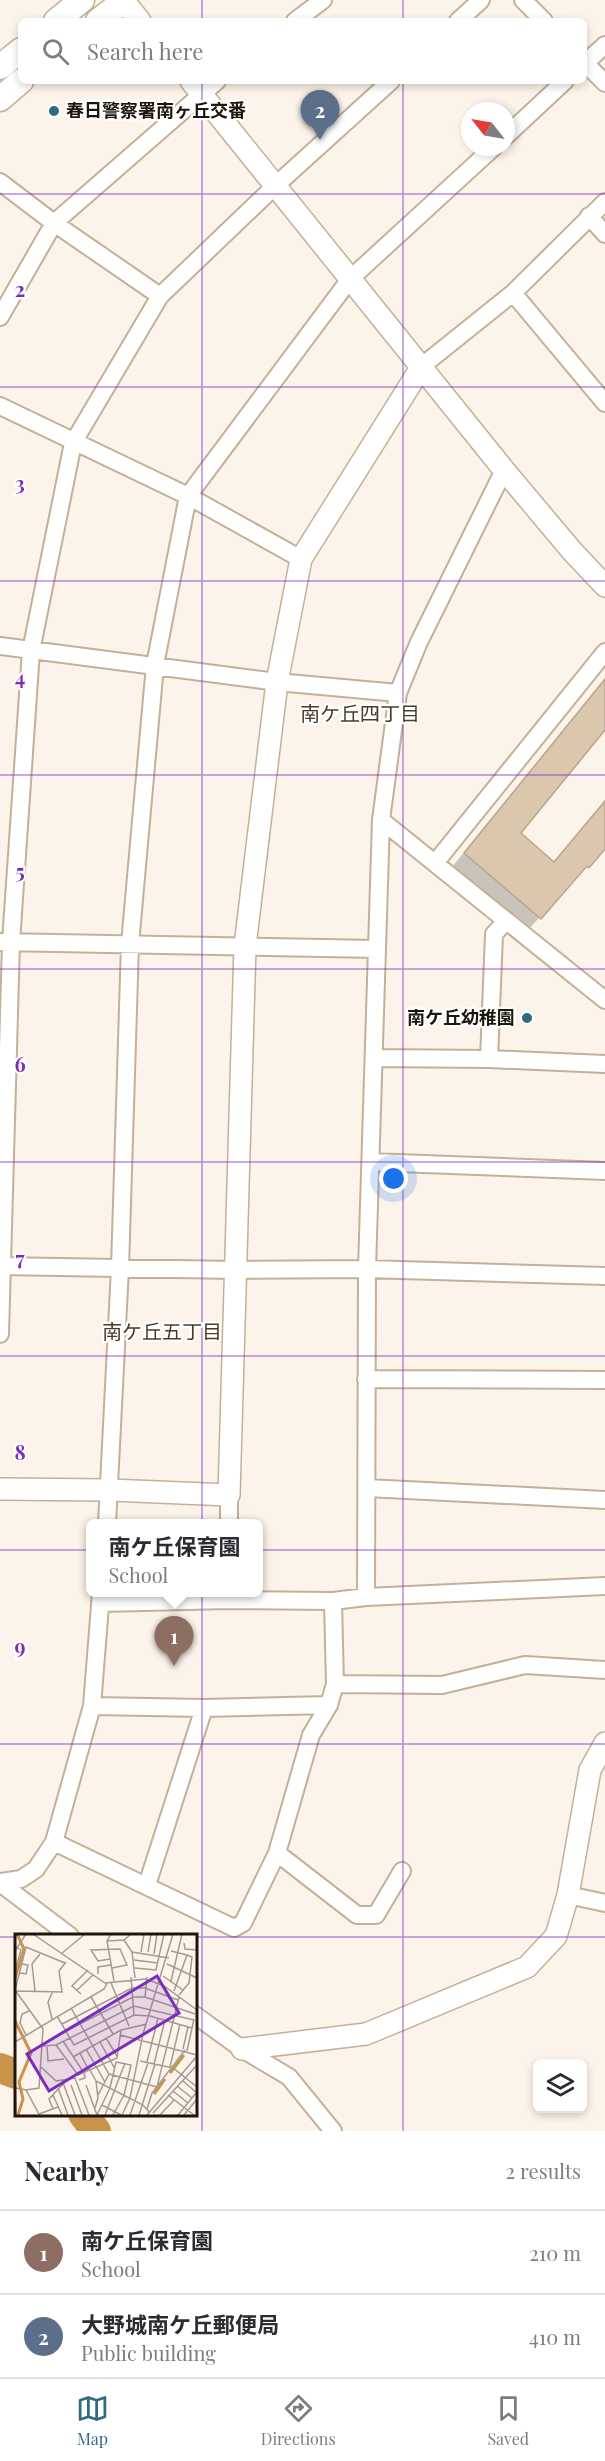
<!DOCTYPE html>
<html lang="en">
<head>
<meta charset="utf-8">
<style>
  body { margin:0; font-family:"Playfair Display","Noto Sans JP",serif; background:#f2f2f3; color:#2b2b33 }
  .controls { position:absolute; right:18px; bottom:18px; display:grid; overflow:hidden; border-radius:9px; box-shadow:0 3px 9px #0003 }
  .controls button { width:54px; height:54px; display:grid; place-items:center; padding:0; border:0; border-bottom:2px solid #e1e1e2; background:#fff; color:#2b2b33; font:30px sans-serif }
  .compass { position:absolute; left:461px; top:102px; width:54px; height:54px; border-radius:50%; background:#fff; box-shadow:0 3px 9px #0003; rotate:301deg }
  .you { position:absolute; left:394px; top:1179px; width:21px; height:21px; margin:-15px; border:4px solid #fff; border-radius:50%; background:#1a73e8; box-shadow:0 0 0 9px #1a73e833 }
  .badge { display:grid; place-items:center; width:39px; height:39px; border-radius:50%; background:#2f6982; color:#fff; font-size:20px; font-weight:700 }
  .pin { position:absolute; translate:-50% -50px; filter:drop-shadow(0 2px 3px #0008) }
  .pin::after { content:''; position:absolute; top:32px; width:21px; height:18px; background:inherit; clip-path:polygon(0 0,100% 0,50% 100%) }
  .popup { position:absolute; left:86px; top:1519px; width:177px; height:78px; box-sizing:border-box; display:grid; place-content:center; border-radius:9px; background:#fff; filter:drop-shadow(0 2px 4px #0005); font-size:20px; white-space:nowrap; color:#7c7c81 }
  .popup b { font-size:22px; color:#2b2b33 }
  .popup::after { content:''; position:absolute; left:50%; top:100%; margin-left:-12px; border:12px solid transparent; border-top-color:#fff }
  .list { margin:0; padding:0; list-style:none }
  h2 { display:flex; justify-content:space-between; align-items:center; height:78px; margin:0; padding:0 24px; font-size:26px }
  h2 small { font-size:20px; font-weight:400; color:#7c7c81 }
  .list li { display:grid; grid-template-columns:39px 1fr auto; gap:18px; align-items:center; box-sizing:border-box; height:84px; padding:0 24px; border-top:2px solid #e1e1e2 }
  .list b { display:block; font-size:22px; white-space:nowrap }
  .list p { margin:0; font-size:20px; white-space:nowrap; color:#7c7c81 }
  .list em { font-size:20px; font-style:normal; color:#7c7c81 }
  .icon { flex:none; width:33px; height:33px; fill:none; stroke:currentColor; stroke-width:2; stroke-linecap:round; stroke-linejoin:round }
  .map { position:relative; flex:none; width:605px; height:2131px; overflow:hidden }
  .search { position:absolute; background:#fff; box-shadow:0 3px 9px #0003; left:18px; right:18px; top:18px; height:66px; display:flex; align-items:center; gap:15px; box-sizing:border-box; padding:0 21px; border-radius:9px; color:#7c7c81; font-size:22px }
  .sheet { height:246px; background:#fff }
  nav { display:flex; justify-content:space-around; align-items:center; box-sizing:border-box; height:84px; border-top:2px solid #e1e1e2; background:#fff; font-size:16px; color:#7c7c81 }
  nav a { display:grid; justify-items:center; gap:3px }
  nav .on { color:#2f6982 }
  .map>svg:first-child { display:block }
</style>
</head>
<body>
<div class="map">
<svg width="605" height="2131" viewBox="0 0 605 2131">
  <rect width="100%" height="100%" fill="#fcf4ea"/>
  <path fill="#0003" d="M605,679V728L519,834L553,863L605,801V846L527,931L452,867Z"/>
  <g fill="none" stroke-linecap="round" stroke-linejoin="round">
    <path stroke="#c99349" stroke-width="30" d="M0,2068L16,2074
      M83,2114L96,2131"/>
  </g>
  <path fill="#dbc6ae" stroke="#b9a58d" stroke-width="1.5" d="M605,679V730L521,833L554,862L605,801V849L589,868L587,866L541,919L464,853Z"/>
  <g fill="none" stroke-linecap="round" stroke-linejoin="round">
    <defs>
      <path id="minor" d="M523,0L544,21
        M295,21L323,0
        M458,21L481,0
        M584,62L605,83
        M584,64L605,45
        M506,136L565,81
        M0,182L54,223L160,296
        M589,216L605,234
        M513,293L605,403
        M0,317L54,223L217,81
        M422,366L513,293L605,202
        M0,406L188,496L301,559
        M0,646L277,682L398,693
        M381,820L605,1000
        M435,863L605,652
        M1,942L377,949
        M374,1058L489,1059L605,1064
        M489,1059L494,934L506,921
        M371,1162L605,1171
        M0,1266L235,1270L367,1269L605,1276
        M0,1334L11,942L31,651L73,443L160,296L275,186L391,81
        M366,1379L605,1380
        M367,1488L605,1500
        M229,1495V1524
        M107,1524L120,1268L130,944L155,665L188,496L350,279L494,147
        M366,1597L367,1269L381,820L398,693L419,642L504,470
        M333,1601L335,1684
        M100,1603L230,1600L333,1601L366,1597L605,1586
        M92,1706L204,1708L329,1705
        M54,1842L234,1928L243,1923L277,1853L311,1735L329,1705L335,1684L442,1685L525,1665L605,1670
        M277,1853L357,1915H376L402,1871
        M0,1882L21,1879L36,1869L54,1842L92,1706L101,1593
        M0,1883L70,1936
        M147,1885L204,1708
        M568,1895L605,1903
        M195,2015L242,2049L289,2077L333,2131"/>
      <path id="tertiary" d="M123,0L140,21
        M191,81L504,470L572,551L605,586
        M0,1489L110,1490L229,1495L245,946L277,682L301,559L422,366
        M242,2049L366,2034L527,1967L556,1936L568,1895L590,1770L605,1743"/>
      <path id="secondary" d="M56,21L82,0
        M98,21L125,0
        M0,67L21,50
        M0,99L21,81"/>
    </defs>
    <use href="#minor" stroke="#c4b098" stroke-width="20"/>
    <use href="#tertiary" stroke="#c4b098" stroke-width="24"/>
    <use href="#secondary" stroke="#c4b098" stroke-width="27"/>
    <use href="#minor" stroke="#fff" stroke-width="16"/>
    <use href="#tertiary" stroke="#fff" stroke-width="21"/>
    <use href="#secondary" stroke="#fff" stroke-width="24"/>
  </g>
  <path fill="none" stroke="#7b2cbf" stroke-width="1.5" stroke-opacity="0.55" d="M202,0V21M403,0V21M202,81V2131M403,81V2131M0,194H605M0,387H605M0,581H605M0,775H605M0,969H605M0,1162H605M0,1356H605M0,1550H605M0,1744H605M0,1937H16M195,1937H605"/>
  <g fill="#2f6982" stroke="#fff" stroke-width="2">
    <circle cx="54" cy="111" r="6"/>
    <circle cx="527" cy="1018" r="6"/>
  </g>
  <g text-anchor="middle" stroke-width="4.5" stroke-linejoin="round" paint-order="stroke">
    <g font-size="18" font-weight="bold" fill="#1e160d" stroke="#fff" text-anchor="start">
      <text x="66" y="117">春日警察署南ヶ丘交番</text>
      <text x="515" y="1024" text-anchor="end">南ケ丘幼稚園</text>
    </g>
    <g font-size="20" fill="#4b3b26" stroke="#fff">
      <text x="360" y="721">南ケ丘四丁目</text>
      <text x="162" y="1339">南ケ丘五丁目</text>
    </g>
  </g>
  <g transform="translate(15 1934)">
    <rect width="182" height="182" fill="#fcf4ea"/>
    <path fill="none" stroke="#c99349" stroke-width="3" d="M0,44L9,15L2,0M0,87L16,119L4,148L8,165L3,181M155,139L169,121M139,160L150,145"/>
    <path fill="none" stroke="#a39b92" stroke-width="1.5" d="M18,0L90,49L131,45L149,52L182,76M96,0L92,7L99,47M109,6L117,18L120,44M92,7L109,6L116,0M169,9L170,15L182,16M0,12L6,16L0,37M0,17L11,0M156,17L172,21L159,57M117,18L154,24M126,18L129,0M133,18L136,0M46,20L70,0M139,20L142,0M95,25L83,27L76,16L105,15L112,31L97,34M119,26L143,29M152,30L182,44M120,34L141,36L149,0M5,39L11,40L13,31L7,30M83,40V33L96,31M148,42L168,56M116,43L119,81M156,47L167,0M96,49L114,92M62,56L78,41M1,57L47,58L44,37L51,28M20,57L17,30L25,20M66,60L57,52L73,36M164,61L174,49L177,23L172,21M76,63L98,100M130,63L132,43M56,74L94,140L142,153M42,82L59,111L119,81L135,82L177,94M37,85L33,68L38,57M47,90L117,54H130L163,66M51,97L118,63H130L180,80M11,101L5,89L7,80L14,77M105,101L182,121M91,104L102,122M48,107L69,139L70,144L64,146M0,108L89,55L93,48M85,108L100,135M41,111L63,141L102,124L106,96M28,112L41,111L119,72L179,86M32,113L33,127L49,125M71,115L90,148M168,115L173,93M172,117L179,85M65,119L74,137M58,123L106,96L132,90M125,127L158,134L182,153M132,128L143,84M139,130L150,86M26,133L41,147L60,144L74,181M155,133L165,90M75,136L81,147L128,171L134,178M47,146L60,181M168,147L182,159M0,148L1,181M56,151L67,181M71,151L82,181M162,152L177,164M142,153L164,63M1,154L11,156L24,180L43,173M43,154L53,181M11,156L24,154L28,95L0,56L11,13L50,29M158,157L173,169M38,161L47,181M83,161L94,140M153,161L179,181M87,171L106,181M80,174L83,164L81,147M38,175L34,165L48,150M132,175L137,159L170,116M138,179L182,131M82,181L95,154L101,128M90,181L110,129M98,181L109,161L116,131L101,128M107,181L115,164L128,100L158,0M115,181L133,129M124,181L140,130M132,181L182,122M145,181L159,166M163,181L181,159M169,181L182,165"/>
    <path fill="#7b2cbf" fill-opacity="0.15" stroke="#7b2cbf" stroke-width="3" d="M142,42L164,79L34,157L12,120Z"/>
    <rect width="182" height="182" fill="none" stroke="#1e160d" stroke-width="3"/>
  </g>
  <g font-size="20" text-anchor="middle" font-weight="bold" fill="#7b2cbf" stroke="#fff" stroke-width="4.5" stroke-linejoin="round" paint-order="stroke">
    <text x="20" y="297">2</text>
    <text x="20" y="491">3</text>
    <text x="20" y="685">4</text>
    <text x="20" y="879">5</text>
    <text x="20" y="1072">6</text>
    <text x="20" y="1266">7</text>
    <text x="20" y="1460">8</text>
    <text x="20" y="1654">9</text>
  </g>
</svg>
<div class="controls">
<button><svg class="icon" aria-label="layers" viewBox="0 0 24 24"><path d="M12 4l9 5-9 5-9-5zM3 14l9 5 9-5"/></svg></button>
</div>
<svg class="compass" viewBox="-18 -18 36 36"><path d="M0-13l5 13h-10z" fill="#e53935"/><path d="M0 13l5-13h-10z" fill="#7c7c81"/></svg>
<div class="you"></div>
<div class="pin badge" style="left:174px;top:1666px;background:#8d6e63">1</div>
<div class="popup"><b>南ケ丘保育園</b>School</div>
<div class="pin badge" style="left:320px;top:140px;background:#5c6f8a">2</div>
<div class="search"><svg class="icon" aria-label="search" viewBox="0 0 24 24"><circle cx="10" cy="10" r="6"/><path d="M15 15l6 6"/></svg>Search here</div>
</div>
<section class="sheet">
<h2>Nearby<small>2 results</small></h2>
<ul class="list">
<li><span class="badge" style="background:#8d6e63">1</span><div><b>南ケ丘保育園</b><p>School</p></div><em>210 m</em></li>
<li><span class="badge" style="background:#5c6f8a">2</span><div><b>大野城南ケ丘郵便局</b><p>Public building</p></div><em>410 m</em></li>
</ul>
</section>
<nav>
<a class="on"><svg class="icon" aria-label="map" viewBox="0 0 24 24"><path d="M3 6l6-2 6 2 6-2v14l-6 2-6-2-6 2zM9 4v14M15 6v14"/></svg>Map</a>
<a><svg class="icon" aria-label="directions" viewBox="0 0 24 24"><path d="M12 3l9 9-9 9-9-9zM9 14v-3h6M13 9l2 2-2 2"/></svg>Directions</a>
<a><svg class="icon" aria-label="saved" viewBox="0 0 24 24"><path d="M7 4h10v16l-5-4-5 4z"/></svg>Saved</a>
</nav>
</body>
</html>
